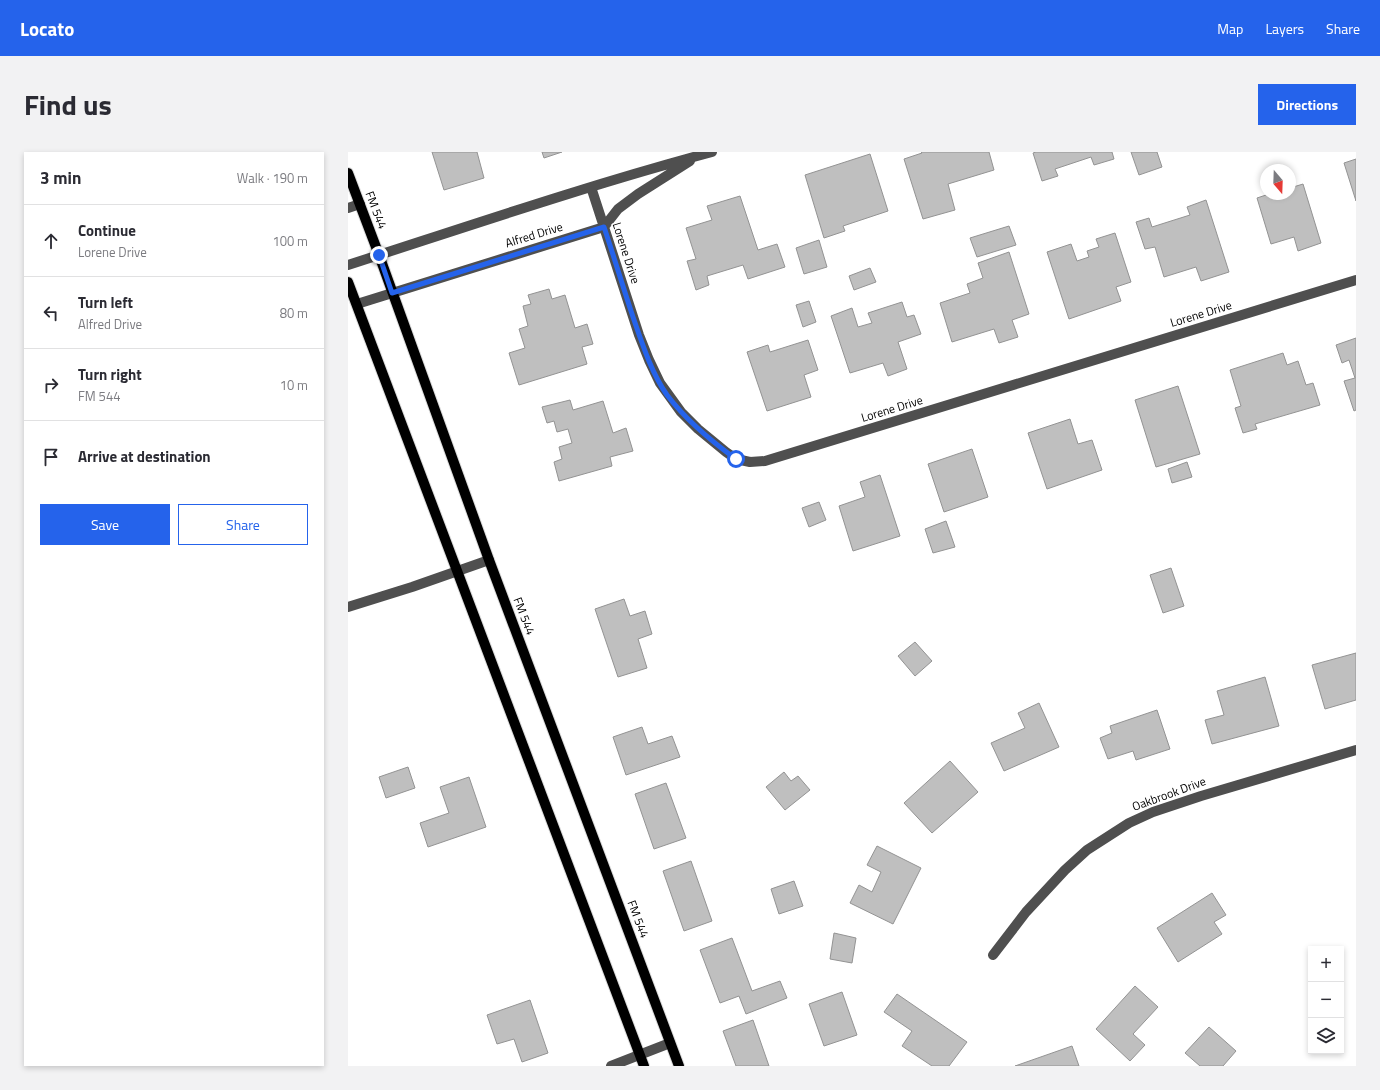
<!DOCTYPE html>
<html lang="en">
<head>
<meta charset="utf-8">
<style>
  body { margin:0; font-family:"Titillium Web",sans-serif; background:#f2f2f3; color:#2b2b33 }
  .controls { position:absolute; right:12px; bottom:12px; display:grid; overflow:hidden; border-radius:0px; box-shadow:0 2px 6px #0003 }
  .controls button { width:36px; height:36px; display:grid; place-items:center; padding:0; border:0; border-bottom:1px solid #e1e1e2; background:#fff; color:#2b2b33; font:20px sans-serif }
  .compass { position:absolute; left:912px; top:12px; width:36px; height:36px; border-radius:50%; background:#fff; box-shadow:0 2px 6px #0003; rotate:161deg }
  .stop { position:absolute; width:12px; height:12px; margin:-9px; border:3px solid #2563eb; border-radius:50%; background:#fff }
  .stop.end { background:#2563eb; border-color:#fff; box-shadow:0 1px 4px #0008 }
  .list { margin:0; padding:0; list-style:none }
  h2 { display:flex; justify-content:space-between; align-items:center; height:52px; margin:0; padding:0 16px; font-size:17px }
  h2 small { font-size:13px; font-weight:400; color:#7c7c81 }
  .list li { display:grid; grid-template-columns:26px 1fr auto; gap:12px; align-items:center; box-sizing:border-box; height:72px; padding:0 16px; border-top:1px solid #e1e1e2 }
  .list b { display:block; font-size:15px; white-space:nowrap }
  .list p { margin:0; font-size:13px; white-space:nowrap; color:#7c7c81 }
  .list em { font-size:13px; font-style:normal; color:#7c7c81 }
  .actions { display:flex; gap:8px; padding:12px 16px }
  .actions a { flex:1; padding:9px 0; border:1px solid #2563eb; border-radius:0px; text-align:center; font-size:14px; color:#2563eb }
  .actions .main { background:#2563eb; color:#fff }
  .icon { flex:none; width:22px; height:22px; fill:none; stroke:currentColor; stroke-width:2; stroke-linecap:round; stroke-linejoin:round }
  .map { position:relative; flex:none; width:1008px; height:914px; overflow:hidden; border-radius:0px }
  header { display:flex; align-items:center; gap:24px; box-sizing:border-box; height:56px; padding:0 20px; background:#2563eb; color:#fff }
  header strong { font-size:19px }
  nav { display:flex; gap:22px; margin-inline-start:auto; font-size:14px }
  .intro { display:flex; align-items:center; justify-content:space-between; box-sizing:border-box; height:96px; padding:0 24px }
  h1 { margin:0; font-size:28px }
  .button { padding:10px 18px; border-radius:0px; background:#2563eb; color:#fff; font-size:14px; font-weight:700 }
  main { display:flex; gap:24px; padding:0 24px }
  aside { flex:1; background:#fff; border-radius:0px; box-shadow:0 2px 6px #0003 }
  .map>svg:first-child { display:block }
</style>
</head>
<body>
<header>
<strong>Locato</strong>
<nav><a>Map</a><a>Layers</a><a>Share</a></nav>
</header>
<div class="intro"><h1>Find us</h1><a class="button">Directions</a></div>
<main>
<aside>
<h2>3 min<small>Walk · 190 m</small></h2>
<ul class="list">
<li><svg class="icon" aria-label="ahead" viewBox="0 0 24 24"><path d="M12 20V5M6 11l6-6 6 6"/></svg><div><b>Continue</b><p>Lorene Drive</p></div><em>100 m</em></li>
<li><svg class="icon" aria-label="left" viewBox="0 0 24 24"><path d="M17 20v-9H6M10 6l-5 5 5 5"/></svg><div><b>Turn left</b><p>Alfred Drive</p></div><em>80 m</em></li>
<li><svg class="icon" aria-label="right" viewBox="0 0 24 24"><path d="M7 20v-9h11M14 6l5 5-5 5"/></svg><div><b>Turn right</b><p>FM 544</p></div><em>10 m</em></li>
<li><svg class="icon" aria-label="arrive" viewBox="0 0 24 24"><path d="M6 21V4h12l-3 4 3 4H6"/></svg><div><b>Arrive at destination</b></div></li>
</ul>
<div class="actions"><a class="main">Save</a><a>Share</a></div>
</aside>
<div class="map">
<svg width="1008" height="914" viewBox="0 0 1008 914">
  <rect width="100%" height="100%" fill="#fff"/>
  <path fill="#bfbfbf" stroke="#939393" d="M84,0H129L136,26L96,38Z
    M194,0H214L196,6Z
    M573,0H641L646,18L600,32L607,58L575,67L556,7L574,1Z
    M688,0H764L766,7L746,13L743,5L707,17L710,24L694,29L685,1Z
    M783,0H809L814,15L791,23Z
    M522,2L540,59L495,74L497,79L476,86L457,23Z
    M1008,7V49L996,11Z
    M955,32L973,91L950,99L946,85L923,92L909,46L921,42H942V36Z
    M392,44L410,98L429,92L437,115L400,127L395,113L359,124L361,133L348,138L339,109L348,107L338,76L364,68L359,54Z
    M858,48L881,120L853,129L848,115L816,125L807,95L797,97L788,70L801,66L804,75L842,63L839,55Z
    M661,74L668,93L629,105L622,86Z
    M767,81L783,130L768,135L773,149L721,167L699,100L723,92L729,109L741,105L739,99L751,95L748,87Z
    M471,88L479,115L456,122L448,96Z
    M661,100L681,162L664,168L670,185L651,191L646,177L604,190L592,151L622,141L619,132L635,126L630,111Z
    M522,116L528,130L506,138L501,124Z
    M201,137L204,147L217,143L227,176L239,172L245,192L234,195L239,212L171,233L161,201L177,196L171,177L180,174L175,154L183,152L180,143Z
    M461,149L468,170L455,175L448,153Z
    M554,150L559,165L566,163L573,182L550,190L559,217L540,224L535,211L502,221L483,164L504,156L510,175L524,171L520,161Z
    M1008,186V258L1006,259L996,229L1007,226L1001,208L994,211L988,193Z
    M460,188L470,218L456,223L463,245L419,259L399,200L420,193L422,200Z
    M935,201L939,213L950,209L958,233L965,231L972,253L907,272L909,277L895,281L887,256L893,254L882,218Z
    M830,234L852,302L808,315L787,248Z
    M222,248L225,258L255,249L265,281L278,276L285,299L262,305L264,314L211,329L206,310L214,307L211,295L224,291L220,277L209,280L206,269L199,271L194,255Z
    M722,267L730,292L744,288L754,318L699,337L680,281Z
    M624,297L640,345L596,360L580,312Z
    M839,310L844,325L824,331L820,317Z
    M532,323L552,384L505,399L491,354L517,345L512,330Z
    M471,350L478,368L461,375L454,356Z
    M598,369L607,395L585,401L577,377Z
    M823,416L836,454L815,461L802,423Z
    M276,447L282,464L297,459L304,482L290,487L299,516L270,525L247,457Z
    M567,490L584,509L567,524L550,504Z
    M1008,501V548L977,557L964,513Z
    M917,525L931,574L864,592L857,568L876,563L869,539Z
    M691,551L711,595L656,619L643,591L677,576L670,561Z
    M809,558L822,597L788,608L785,599L760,607L752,586L764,581L762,574Z
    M294,575L300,592L324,584L332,605L278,623L265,585Z
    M602,609L630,640L584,681L556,651Z
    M60,615L67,636L38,646L31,625Z
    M436,620L443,629L450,624L462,638L437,658L418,635Z
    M121,625L138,675L80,695L72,671L101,661L92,635Z
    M318,631L338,686L306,697L287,642Z
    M529,694L573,716L545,772L502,751L511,733L524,740L533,720L519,713Z
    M343,709L364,769L336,779L315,719Z
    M446,729L455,754L431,762L423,737Z
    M864,741L878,763L866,770L874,782L830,810L809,776Z
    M486,781L508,786L504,811L482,807Z
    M384,786L404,839L432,829L439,846L398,862L391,844L372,851L352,798Z
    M787,834L810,855L785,882L797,893L782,909L748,877Z
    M494,840L509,883L476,894L461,852Z
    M549,842L619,890L601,914H584L554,894L564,879L536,860Z
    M182,848L200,901L174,910L166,887L149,892L139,863Z
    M405,868L421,914H388L375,879Z
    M861,875L888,899L875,914H852L837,901Z
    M724,894L731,914H667Z"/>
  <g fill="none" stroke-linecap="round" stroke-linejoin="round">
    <defs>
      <path id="major" d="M0,21L31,103L141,408L331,914
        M0,130L296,914"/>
    </defs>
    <use href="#major" stroke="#dbdbdb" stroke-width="12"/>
    <path stroke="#4f4f4f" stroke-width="10" d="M243,35L291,183L301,208L312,231L333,260L350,277L378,300L388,307L402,310L417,309L1008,128
      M0,56L12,52
      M0,113C121,74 241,33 364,0
      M9,152L256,75L270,57L290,42L342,9
      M0,455L64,435L141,408
      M645,803L678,760L717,718L739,698L781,671L805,660L853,644L1008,598
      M263,914L322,891"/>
    <use href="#major" stroke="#000" stroke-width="10"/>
  </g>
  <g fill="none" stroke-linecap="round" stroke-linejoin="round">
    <path stroke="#2563eb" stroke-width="5" d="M31,103L44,141L256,75C266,105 275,135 285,165C294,191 303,220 319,243C338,268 363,289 388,307"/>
  </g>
  <g text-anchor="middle" stroke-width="3" stroke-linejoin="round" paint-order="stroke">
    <g font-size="12" fill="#000" stroke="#fff">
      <text transform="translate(28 58) rotate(69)" y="4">FM 544</text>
      <text transform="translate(186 83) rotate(-17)" y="4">Alfred Drive</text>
      <text transform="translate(278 101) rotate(72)" y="4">Lorene Drive</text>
      <text transform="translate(853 162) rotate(-17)" y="4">Lorene Drive</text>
      <text transform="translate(544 257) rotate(-17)" y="4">Lorene Drive</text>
      <text transform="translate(176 464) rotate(69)" y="4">FM 544</text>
      <text transform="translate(821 642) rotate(-20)" y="4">Oakbrook Drive</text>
      <text transform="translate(290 767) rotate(69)" y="4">FM 544</text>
    </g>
  </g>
</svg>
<div class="controls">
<button>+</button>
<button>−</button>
<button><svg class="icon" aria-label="layers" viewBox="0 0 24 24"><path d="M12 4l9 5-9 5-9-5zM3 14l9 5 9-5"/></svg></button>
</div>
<svg class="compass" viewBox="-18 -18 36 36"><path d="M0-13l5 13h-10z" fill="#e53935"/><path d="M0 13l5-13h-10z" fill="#7c7c81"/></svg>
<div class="stop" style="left:388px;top:307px"></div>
<div class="stop end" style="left:31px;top:103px"></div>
</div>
</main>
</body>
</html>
